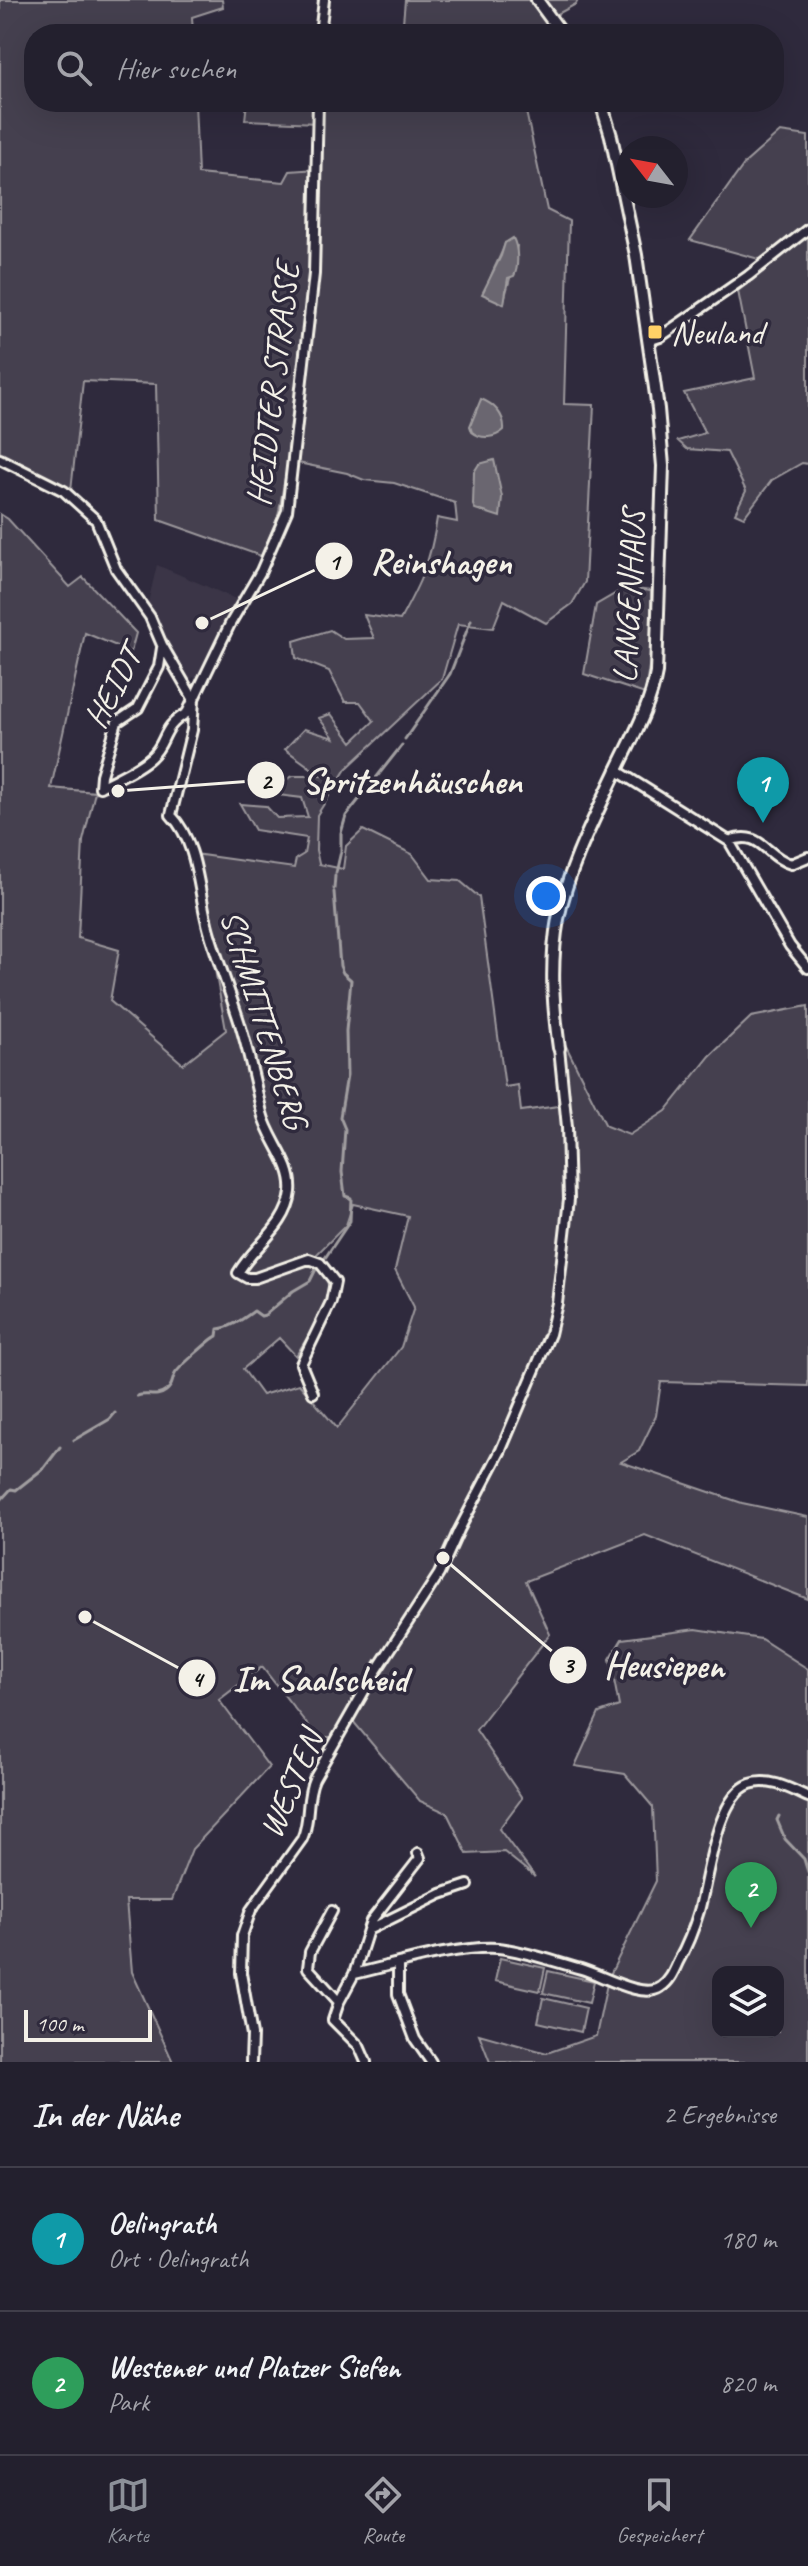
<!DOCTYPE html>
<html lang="de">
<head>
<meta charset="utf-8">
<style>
  body { margin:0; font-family:Caveat,sans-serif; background:#2f2d3a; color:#f1f3f6 }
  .controls { position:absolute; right:24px; bottom:24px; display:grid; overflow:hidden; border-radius:16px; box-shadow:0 8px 32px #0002 }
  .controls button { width:72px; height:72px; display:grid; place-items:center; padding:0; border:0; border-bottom:2px solid #403e4a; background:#23202e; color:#f1f3f6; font:40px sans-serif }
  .compass { position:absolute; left:616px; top:136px; width:72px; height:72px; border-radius:50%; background:#23202e; box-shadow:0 8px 32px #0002; rotate:301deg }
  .scale { position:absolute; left:24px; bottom:20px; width:128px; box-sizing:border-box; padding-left:8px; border:4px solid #f4f1e8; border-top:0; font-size:22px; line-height:28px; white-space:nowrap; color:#f4f1e8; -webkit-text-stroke:6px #2f2a3d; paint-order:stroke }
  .you { position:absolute; left:546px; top:896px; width:28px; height:28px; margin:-20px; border:6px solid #fff; border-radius:50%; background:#1a73e8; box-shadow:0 0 0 12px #1a73e833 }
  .badge { display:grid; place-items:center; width:52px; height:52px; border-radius:50%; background:#8c9099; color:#fff; font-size:26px; font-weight:700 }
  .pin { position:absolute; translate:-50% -66px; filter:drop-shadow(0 2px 4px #0008) }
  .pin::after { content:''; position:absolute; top:42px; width:28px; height:24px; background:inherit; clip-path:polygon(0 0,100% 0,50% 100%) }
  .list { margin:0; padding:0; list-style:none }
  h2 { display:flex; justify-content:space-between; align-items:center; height:104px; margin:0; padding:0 32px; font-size:34px }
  h2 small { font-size:26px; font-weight:400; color:#a3a3aa }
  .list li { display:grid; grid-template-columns:52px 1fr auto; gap:24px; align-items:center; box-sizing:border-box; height:144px; padding:0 32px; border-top:2px solid #403e4a }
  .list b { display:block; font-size:30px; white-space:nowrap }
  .list p { margin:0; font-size:26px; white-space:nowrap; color:#a3a3aa }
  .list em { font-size:26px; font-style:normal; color:#a3a3aa }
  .icon { flex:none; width:44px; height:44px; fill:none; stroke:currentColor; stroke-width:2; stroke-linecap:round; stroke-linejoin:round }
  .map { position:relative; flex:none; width:808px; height:2062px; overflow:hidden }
  .search { position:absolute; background:#23202e; box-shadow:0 8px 32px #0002; left:24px; right:24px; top:24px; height:88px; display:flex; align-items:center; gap:20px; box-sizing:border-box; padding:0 28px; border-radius:32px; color:#a3a3aa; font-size:30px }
  .sheet { height:392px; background:#23202e }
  nav { display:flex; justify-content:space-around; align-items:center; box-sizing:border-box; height:112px; border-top:2px solid #403e4a; background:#23202e; font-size:22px; color:#a3a3aa }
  nav a { display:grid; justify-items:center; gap:4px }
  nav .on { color:#8c9099 }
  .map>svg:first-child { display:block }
</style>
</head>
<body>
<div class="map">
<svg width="808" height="2062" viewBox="0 0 808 2062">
  <rect width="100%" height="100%" fill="#2f2a3d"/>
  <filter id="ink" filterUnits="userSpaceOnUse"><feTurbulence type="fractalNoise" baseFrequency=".0125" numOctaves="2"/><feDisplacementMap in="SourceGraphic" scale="16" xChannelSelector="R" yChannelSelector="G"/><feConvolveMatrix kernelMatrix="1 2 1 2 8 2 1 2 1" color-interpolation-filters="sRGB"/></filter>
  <g filter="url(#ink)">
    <path fill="#3b3647" d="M157,565L238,600L200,680L193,677L187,685L147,607Z"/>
    <path fill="#454050" stroke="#9c989c" stroke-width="2" fill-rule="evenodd" d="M0,0H222L223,7L192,17L193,34H34V102H195L198,174L284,182L290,171L317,169L318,123L245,120L247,102H524L547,210L569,221L564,404L594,405L585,582L572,604L546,623L504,600L493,628L458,624L442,679L346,769L317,815L316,850L319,864L343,869L346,846L363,830L412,854L431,879L460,881L479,897L505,1087L518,1085L521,1111L558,1106L565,1044L606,1126L629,1135L666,1111L710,1056L751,1017L808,1006V1386L661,1382L656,1416L639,1451L621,1462L742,1503L808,1517V1599L645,1535L526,1581L550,1634L476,1730L522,1798L499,1829L535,1877L504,1852L467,1854L447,1813L420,1801L347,1714L333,1737H317L262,1667L219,1700L269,1767L192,1849L172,1900H126L132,1972L173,2062H0V514L8,519L70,587L83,577L136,633L131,652L85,633L51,788L95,792L83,841L78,938L119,950L110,1001L183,1064L226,1030L194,854L294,868L296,859L304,854L307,838L255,830L240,804L266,806L277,818L308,817L302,798L261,793L293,776H322L285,749L304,729L334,738L319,718L331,714L352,742L374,721L360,702H345L329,671L296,658L294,641L330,630L344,639L374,638L364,615L400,620C420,583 431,561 437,518L457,522L455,503L394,483L364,480L347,473L288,461L278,517L261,556L159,520L156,384L83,381L71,491L0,454ZM505,243L517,246C514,266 508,285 503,304L488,295C487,275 499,263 505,243ZM353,1204L408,1216L395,1270L414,1307L401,1347L337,1428L299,1384L262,1395L243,1369L279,1338L296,1356C314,1324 350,1288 311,1260L346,1225Z
      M405,0H578L576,4L554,16L550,34H402Z
      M780,132L808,136V464L802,463L772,480L744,517L735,513L746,491L727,452L687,449L678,441L705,433L684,393L755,378L738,291L762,271L759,259L690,240L745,163Z
      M625,588L651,591V653L645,694L584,674L596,605Z
      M696,1629L761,1639L808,1669V2062H490L479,2034L547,2053L596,2036L608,1979L656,1881L653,1807L625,1774L575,1766L599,1713L619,1706L610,1659L622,1639ZM718,1972H778V2032H718Z
      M500,1958L545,1968L540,1991L495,1981Z
      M548,1971L594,1981L589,2003L543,1993Z
      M543,1998L586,2008L581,2032L538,2022Z"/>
    <path fill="#6a6670" stroke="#a19ea0" stroke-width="2" d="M513,238C518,247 519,267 514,276L508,278L504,304L482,294L501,256L505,243Z
      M481,399C494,404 505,415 504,430C495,438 482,440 472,432L470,426Z
      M494,460L502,497L500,517L475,509L473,505L474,472L479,464Z"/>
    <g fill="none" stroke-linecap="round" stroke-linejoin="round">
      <path stroke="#a19ea0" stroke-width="3" d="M405,739L450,674L471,620
        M336,873L341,851V833L346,816L402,745
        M334,889L335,876
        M325,1258L350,1221L351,1198L345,1196L342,1172L345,1129L340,1117L347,1076L346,1031L351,980L343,973L340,966L334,892
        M137,1396C147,1392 156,1399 166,1391C174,1385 171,1381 175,1374C178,1368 212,1338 217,1336L218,1329C231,1328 244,1318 254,1311L261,1316L265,1315L293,1291L310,1281L316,1269
        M74,1440L110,1419L115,1413
        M0,1501L11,1489L16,1490L44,1468L60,1447
        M779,1816L777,1820L785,1839L804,1859L808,1872"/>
      <defs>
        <path id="minor" d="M320,34L324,0
          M648,341L660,337L748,276L808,229
          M0,459L64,491L96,520L116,569L150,617L162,645L194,700
          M194,700L192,730L171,815C199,844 198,894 209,931C218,962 230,992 240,1024C249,1053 255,1083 262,1113C269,1141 294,1164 291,1192C287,1227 254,1245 238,1273L247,1278H255L309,1259L320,1263L335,1282L331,1302L301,1364L313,1393
          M616,770L729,841L790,946L808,968
          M100,787C116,778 137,770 151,757C168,742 160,728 187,713L230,624L261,571L287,511L314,274L318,102
          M100,787L101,775L117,722L138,708L159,667L162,648
          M729,841C762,829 764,856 791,864L808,857
          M332,1911L310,1952L308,1968L339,2002
          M368,1930L371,1921L420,1858L418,1853
          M398,1963V1994L415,2039L431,2062
          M354,1974L368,1930L441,1894L468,1885
          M251,2062L252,2035L241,1973L242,1936L251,1910L302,1839C311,1820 305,1799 314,1779L371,1679L439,1574L459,1530L501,1450L550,1334L557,1303L569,1199L567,1127L559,1048
          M366,2062L359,2046L333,2020L339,2002L354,1974C393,1965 460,1945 498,1948C525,1951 555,1962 581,1969C602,1975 643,2000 661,1987C670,1981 674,1971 678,1962C687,1946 694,1928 699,1911C708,1880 716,1796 750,1784C769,1777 791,1789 808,1797"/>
        <path id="tertiary" d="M537,0L562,34
          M559,1048C553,1005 550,963 558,919C568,868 595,817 617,770C632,738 650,708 656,673L663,466L658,409L636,255L611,136L601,102"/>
      </defs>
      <use href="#minor" stroke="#f4f1e8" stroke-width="14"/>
      <use href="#tertiary" stroke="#f4f1e8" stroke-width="16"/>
      <use href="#minor" stroke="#2f2a3d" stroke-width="8"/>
      <use href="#tertiary" stroke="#2f2a3d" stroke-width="10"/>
    </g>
  </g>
  <rect fill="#ffd166" stroke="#2f2a3d" stroke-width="3" x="647" y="324" width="16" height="16" rx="4"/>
  <g text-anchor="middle" stroke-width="7" stroke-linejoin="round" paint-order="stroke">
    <g font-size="34" fill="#f4f1e8" stroke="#2f2a3d" text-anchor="start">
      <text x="671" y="344">Neuland</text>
    </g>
    <g font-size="34" fill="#f4f1e8" stroke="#2f2a3d">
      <text transform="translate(272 384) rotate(-83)" y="12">HEIDTER STRASSE</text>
      <text transform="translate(628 596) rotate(-87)" y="12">LANGENHAUS</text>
      <text transform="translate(112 687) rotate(-62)" y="12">HEIDT</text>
      <text transform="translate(265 1019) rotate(73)" y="12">SCHMITTENBERG</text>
      <text transform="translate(290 1784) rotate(-67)" y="12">WESTEN</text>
    </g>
  </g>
  <path fill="none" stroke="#f4f1e8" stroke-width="3" d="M202 623L334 561M118 791L266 780M443 1558L568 1665M85 1617L197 1678"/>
  <g fill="#f4f1e8" stroke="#2f2a3d" stroke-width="3">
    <circle cx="202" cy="623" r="8"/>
    <circle cx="118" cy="791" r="8"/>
    <circle cx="443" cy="1558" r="8"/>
    <circle cx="85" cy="1617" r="8"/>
    <circle cx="334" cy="561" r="20"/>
    <circle cx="266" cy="780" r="20"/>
    <circle cx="568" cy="1665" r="20"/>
    <circle cx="197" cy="1678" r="20"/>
  </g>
  <g font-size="24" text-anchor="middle" font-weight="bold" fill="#111">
    <text x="334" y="570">1</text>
    <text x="266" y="789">2</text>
    <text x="568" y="1673">3</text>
    <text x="197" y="1687">4</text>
  </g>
  <g font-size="36" text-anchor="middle" font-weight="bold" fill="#f4f1e8" stroke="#2f2a3d" stroke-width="7" stroke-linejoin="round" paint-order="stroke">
    <text x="441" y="574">Reinshagen</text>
    <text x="412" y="793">Spritzenhäuschen</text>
    <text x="664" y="1677">Heusiepen</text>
    <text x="320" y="1691">Im Saalscheid</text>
  </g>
</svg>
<div class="controls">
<button><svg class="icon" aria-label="layers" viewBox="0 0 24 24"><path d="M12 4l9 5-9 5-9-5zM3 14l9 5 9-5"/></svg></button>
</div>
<svg class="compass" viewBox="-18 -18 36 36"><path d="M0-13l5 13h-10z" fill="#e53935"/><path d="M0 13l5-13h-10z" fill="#a3a3aa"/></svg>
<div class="scale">100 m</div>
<div class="you"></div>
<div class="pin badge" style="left:763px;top:823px;background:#0f9aa8">1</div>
<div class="pin badge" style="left:751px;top:1928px;background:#2e9e5b">2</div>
<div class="search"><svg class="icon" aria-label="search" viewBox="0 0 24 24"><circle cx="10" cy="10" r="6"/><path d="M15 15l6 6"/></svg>Hier suchen</div>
</div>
<section class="sheet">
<h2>In der Nähe<small>2 Ergebnisse</small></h2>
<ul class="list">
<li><span class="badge" style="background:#0f9aa8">1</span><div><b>Oelingrath</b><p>Ort · Oelingrath</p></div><em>180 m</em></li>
<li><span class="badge" style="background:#2e9e5b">2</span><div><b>Westener und Platzer Siefen</b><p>Park</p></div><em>820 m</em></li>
</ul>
</section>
<nav>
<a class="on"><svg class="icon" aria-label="map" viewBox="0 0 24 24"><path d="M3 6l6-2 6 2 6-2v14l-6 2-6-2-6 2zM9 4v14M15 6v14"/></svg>Karte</a>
<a><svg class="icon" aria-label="directions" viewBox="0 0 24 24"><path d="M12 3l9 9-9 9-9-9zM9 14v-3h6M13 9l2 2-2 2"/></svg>Route</a>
<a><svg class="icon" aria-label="saved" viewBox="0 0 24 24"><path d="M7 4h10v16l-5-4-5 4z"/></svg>Gespeichert</a>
</nav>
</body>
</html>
